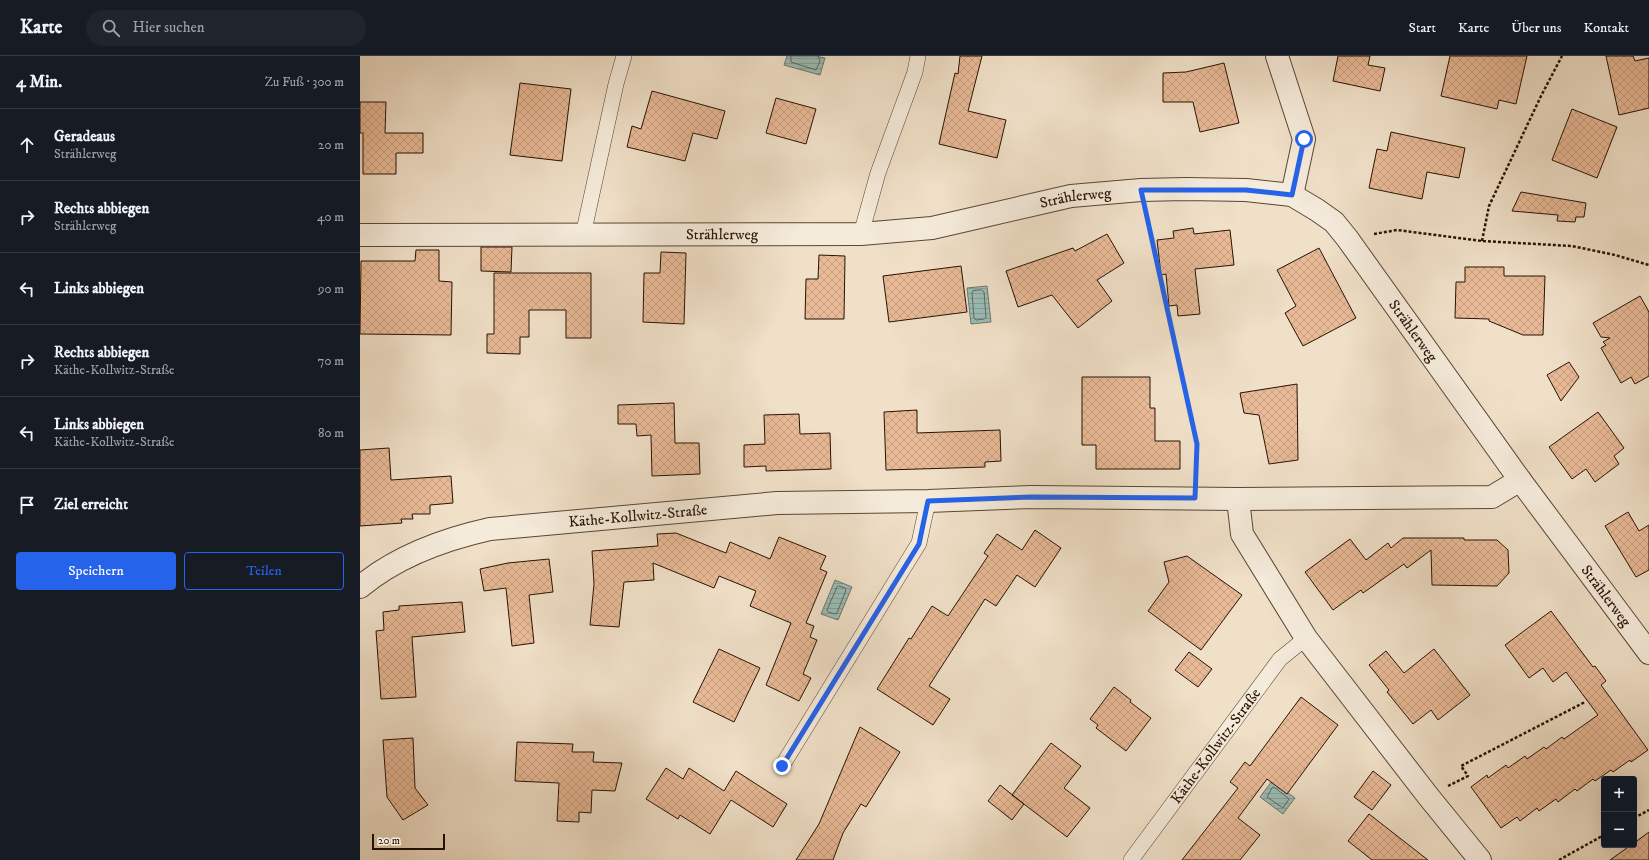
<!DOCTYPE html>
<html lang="de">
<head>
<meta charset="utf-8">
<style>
  body { margin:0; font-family:"IM FELL DW Pica",serif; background:#20242c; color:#f1f3f6 }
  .controls { position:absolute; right:12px; bottom:12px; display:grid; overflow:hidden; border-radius:4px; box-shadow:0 4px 16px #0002 }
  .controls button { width:36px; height:36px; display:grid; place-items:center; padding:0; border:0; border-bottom:1px solid #363941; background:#171b24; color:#f1f3f6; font:20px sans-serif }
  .scale { position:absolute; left:12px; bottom:10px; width:73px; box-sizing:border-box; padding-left:4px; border:2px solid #271202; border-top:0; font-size:11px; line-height:14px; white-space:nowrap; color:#271202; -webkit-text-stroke:3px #f5ebdb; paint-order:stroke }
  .stop { position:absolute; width:12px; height:12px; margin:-9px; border:3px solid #2563eb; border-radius:50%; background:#fff }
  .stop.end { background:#2563eb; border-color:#fff; box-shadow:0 1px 4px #0008 }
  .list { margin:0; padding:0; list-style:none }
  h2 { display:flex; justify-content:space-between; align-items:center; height:52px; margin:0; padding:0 16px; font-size:17px }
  h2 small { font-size:13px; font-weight:400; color:#9ea1a6 }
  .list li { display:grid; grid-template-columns:26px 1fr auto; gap:12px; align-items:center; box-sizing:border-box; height:72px; padding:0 16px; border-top:1px solid #363941 }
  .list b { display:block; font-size:15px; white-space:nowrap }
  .list p { margin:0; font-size:13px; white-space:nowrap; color:#9ea1a6 }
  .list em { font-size:13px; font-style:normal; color:#9ea1a6 }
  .actions { display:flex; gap:8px; padding:12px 16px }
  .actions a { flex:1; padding:9px 0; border:1px solid #2563eb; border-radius:4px; text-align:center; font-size:14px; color:#2563eb }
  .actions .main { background:#2563eb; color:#fff }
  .icon { flex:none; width:22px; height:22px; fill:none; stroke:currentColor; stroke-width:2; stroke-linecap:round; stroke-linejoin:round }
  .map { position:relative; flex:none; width:1289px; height:804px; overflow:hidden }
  header { display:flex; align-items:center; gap:24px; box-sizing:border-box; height:56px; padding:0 20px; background:#171b24; border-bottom:1px solid #363941 }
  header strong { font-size:19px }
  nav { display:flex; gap:22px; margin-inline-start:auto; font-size:14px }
  .search { width:280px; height:36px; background:#20242c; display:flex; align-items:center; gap:10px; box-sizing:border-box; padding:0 14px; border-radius:22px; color:#9ea1a6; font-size:15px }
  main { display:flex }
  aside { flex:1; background:#171b24 }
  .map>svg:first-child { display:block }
</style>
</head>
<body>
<header>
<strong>Karte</strong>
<div class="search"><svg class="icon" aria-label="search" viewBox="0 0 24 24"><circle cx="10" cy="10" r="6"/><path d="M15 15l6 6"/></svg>Hier suchen</div>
<nav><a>Start</a><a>Karte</a><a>Über uns</a><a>Kontakt</a></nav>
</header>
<main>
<aside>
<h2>4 Min.<small>Zu Fuß · 300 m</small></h2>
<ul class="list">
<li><svg class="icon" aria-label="ahead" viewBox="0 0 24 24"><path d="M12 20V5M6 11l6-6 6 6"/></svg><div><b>Geradeaus</b><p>Strählerweg</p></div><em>20 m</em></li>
<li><svg class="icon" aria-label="right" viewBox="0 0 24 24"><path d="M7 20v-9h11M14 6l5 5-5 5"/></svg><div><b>Rechts abbiegen</b><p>Strählerweg</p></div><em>40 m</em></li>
<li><svg class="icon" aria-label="left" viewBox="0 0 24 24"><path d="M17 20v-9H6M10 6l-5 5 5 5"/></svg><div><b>Links abbiegen</b></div><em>90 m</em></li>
<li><svg class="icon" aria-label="right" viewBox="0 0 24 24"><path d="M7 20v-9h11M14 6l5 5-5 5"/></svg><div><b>Rechts abbiegen</b><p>Käthe-Kollwitz-Straße</p></div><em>70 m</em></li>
<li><svg class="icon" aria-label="left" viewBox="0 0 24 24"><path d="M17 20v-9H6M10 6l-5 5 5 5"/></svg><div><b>Links abbiegen</b><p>Käthe-Kollwitz-Straße</p></div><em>80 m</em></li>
<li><svg class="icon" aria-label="arrive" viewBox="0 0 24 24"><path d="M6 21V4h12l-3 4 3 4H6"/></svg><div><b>Ziel erreicht</b></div></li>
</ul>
<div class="actions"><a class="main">Speichern</a><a>Teilen</a></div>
</aside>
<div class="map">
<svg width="1289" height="804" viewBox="0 0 1289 804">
  <defs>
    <pattern id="water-rules" width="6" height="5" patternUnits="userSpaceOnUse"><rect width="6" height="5" fill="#9abdb8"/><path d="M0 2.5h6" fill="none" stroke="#85a19d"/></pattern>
    <pattern id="building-cross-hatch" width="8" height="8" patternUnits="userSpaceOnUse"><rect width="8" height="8" fill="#e9ba97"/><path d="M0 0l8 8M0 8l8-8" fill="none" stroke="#c89f80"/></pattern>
  </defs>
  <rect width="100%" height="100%" fill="#f0e0c8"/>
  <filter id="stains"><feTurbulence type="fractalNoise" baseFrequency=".005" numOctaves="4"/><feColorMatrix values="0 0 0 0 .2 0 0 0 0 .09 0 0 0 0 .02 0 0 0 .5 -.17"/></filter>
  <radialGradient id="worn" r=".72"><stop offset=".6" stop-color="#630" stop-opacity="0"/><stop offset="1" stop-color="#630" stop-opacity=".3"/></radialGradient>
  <path fill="url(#water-rules)" stroke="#6c796f" d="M427,0H456L465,2L460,19L424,9Z
    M627,230L631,266L611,268L607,232Z
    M475,524L492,531L478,564L461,558Z
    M912,725L935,742L923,758L900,741Z"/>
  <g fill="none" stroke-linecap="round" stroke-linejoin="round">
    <path stroke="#60685d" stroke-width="1" d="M431,0V6L456,14L460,5L458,0
      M622,234L624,236L626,261L624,263L616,264L614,262L612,237L613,235Z
      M479,530L485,532L486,534L477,557L475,558L468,556L467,554L477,531Z
      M914,731L929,743L923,752L907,741L912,732Z"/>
  </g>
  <path fill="url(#building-cross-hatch)" stroke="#271202" d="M600,0H622L608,55L646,64L637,102L579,88L595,17L598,18Z
    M978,0H1010L1008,9L1025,12L1020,35L973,25Z
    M1090,0H1167L1156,48L1139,44L1137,53L1081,40Z
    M1246,0H1273L1275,5L1289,2V52L1259,59Z
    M864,7L879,67L840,76L833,46H803V17L826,16Z
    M160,27L211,33L202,105L150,99Z
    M292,35L365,55L357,83L333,77L325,105L267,91L272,70L281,73Z
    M416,42L456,53L446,88L406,77Z
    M0,46H26L25,77H63V97H36V118H3V77H0Z
    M1212,53L1257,71L1237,122L1192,104Z
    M1031,76L1105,92L1099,122L1067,116L1062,143L1009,132L1017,93L1027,95Z
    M1161,136L1226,147L1224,161H1216L1215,166L1197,165L1198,159L1152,155Z
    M833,172L834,178L870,174L874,209L835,213L840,258L818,260L817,249L809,250L806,218L801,219L797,184L814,182L813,175Z
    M747,178L764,207L737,224L752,245L718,272L692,239L658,251L646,215L713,192L715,195Z
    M121,191H152L151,216L121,215Z
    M959,192L996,262L943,290L925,257L936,250L917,214Z
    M56,194H79V225L92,226L91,279L0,278L1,205H55Z
    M301,196L326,197L324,268L283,266L284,217H300Z
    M459,199L485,200L484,263H445L446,223H458Z
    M601,210L607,256L529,266L523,220Z
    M1105,211H1144V220H1185L1183,279H1163L1129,265V263L1095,262L1096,226H1105Z
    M134,217H231V282H206V254H169V281H160V298L127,297V278H134Z
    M1280,240L1289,256V320L1275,328L1271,321L1261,327L1241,292L1246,289L1243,286L1250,282L1241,281L1233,267Z
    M1209,306L1219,321L1201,345L1187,319Z
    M722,321H790V352H795V385H820V413H736V389H722Z
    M937,328L938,404L909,408L899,359L884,357L880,337Z
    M314,347L315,387H339L340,418L292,420L291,379L277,380L276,368H258V349Z
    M557,354V377L640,374L641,405L625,406V411L526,414L524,356Z
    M1238,356L1264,392L1254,400L1259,408L1235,426L1226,413L1212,423L1189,391Z
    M439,358L440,378L470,377L471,413L406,415V410L384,411V389L405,388L404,359Z
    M29,392L31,424L91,420L93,447L70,449V458H52L53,463H41L42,467L0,470V394Z
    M1268,456L1279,475L1289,469V514L1276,521L1245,470Z
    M675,474L701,492L675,531L657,519L636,550L625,543L569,630L590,643L573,669L517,633L549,582L551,583L572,550L588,560L628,500L624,497L637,478L662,494Z
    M316,477L366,497L370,486L410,503L419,481L466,500L460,513L467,516L446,567L454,570L450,581L457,584L443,618L451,622L439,645L406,629L431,567L390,550L396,535L359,520L354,532L293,507L294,524L264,526L259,571L230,569L234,528L232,495L298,490L297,478Z
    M1043,482H1104V484H1137L1148,494L1149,517L1137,530L1072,529L1071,494L1047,512L1044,508L1003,537L1001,534L973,554L945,516L990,483L1006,504L1028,487L1031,492Z
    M827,500L882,539L841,594L788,555L809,526L804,506Z
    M189,503L193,536L169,539L174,587L152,590L146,532L124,535L120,513L148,507Z
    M102,546L105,576L52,581L56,641L21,643L16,575L24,574L23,556L39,554V550Z
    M1191,555L1233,611L1235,610L1246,625L1241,629L1288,694L1271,706L1270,704L1253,716L1251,714L1235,725L1233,723L1217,735L1215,733L1198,746L1196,743L1179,755L1177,752L1160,765L1157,761L1141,772L1111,731L1127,719L1128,722L1146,709L1148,712L1165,700L1167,703L1184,691L1186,693L1202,681L1204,683L1238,659L1206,616L1193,626L1183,612L1169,622L1145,589Z
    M359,593L400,612L374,666L333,646Z
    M1074,593L1110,639L1078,664L1071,654L1053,668L1027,636L1029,634L1009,609L1026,595L1044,617Z
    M829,596L852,613L838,631L815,614Z
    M754,631L771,644L770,646L791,662L766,695L736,672L738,669L730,663Z
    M941,641L978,669L927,738L907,723L878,762L900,779L880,804H822L878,732L870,726L885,706L890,710Z
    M500,671L540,696L506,751L501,748L483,777L473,804H436L459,768Z
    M53,682L55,732L68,749L43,764L27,741L23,684Z
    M157,686L213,688L212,696H234L233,706L262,707L255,735L232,734L231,757L219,756V766L197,765L199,727L155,725Z
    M691,687L721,710L704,732L730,752L707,781L652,739Z
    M306,712L323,723L329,712L364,735L376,715L427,748L413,771L371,744L350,778L320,759L318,763L286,743Z
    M1013,715L1031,729L1012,754L994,741Z
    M640,729L664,748L652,764L628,745Z
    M1009,758L1068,804H1012L988,785Z
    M1289,776V804H1250L1271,789H1274V787Z"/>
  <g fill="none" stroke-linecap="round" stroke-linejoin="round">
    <defs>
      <g id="service">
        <path d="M501,178L518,117L555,16L558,0"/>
        <path d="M223,179L256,28L264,0"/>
        <path d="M422,710L559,487L568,445"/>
        <path id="s1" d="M771,804L920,603L946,582"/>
      </g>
      <g id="minor">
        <path d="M917,0L944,83L932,139"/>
        <path id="s2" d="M0,179L501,178L572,172L711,140L781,134L826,133L886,134L932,139L957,154L974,166L987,182L1160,424"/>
        <path id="s3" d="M878,443L1132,441L1160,424L1289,597"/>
        <path id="s4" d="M0,531C36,501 85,483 130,473L417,447L568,445L672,441L878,443L882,478L946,582L1068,740L1120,804"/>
      </g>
    </defs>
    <use href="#service" stroke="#594634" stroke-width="16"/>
    <use href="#minor" stroke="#594634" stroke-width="24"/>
    <path stroke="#271202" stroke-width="2.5" stroke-dasharray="3 2" stroke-linecap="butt" d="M786,156L837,388L836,420
      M1014,178L1037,174L1122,185L1212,190L1255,199L1289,209
      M1122,185L1129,150L1181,40L1202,0
      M1088,730L1108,720L1101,710L1225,646
      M1274,762L1289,754
      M1199,804L1244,779"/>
    <use href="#service" stroke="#f5ebdb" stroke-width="15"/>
    <use href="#minor" stroke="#f5ebdb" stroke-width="22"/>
  </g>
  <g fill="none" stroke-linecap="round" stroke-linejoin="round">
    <path stroke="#2563eb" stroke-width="5" d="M422,710L559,488L568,445L672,441L835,442L837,388L781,134H886L932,139L944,83"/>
  </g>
  <g text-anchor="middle" stroke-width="3" stroke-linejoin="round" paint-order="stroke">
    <g font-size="15" fill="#271202" stroke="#f5ebdb">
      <text dy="5" stroke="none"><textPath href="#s2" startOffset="719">Strählerweg</textPath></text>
      <text dy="5" stroke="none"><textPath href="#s2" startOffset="362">Strählerweg</textPath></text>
      <text dy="5" stroke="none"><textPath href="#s2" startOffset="1121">Strählerweg</textPath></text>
      <text dy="5" stroke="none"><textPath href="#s4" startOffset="292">Käthe-Kollwitz-Straße</textPath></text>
      <text dy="5" stroke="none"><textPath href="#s3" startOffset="431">Strählerweg</textPath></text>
      <text dy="5" stroke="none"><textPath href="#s1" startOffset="142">Käthe-Kollwitz-Straße</textPath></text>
    </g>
  </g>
  <rect width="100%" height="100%" filter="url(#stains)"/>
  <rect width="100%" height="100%" fill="url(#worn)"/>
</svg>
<div class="controls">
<button>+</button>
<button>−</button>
</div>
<div class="scale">20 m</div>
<div class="stop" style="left:944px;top:83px"></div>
<div class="stop end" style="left:422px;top:710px"></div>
</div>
</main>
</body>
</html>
